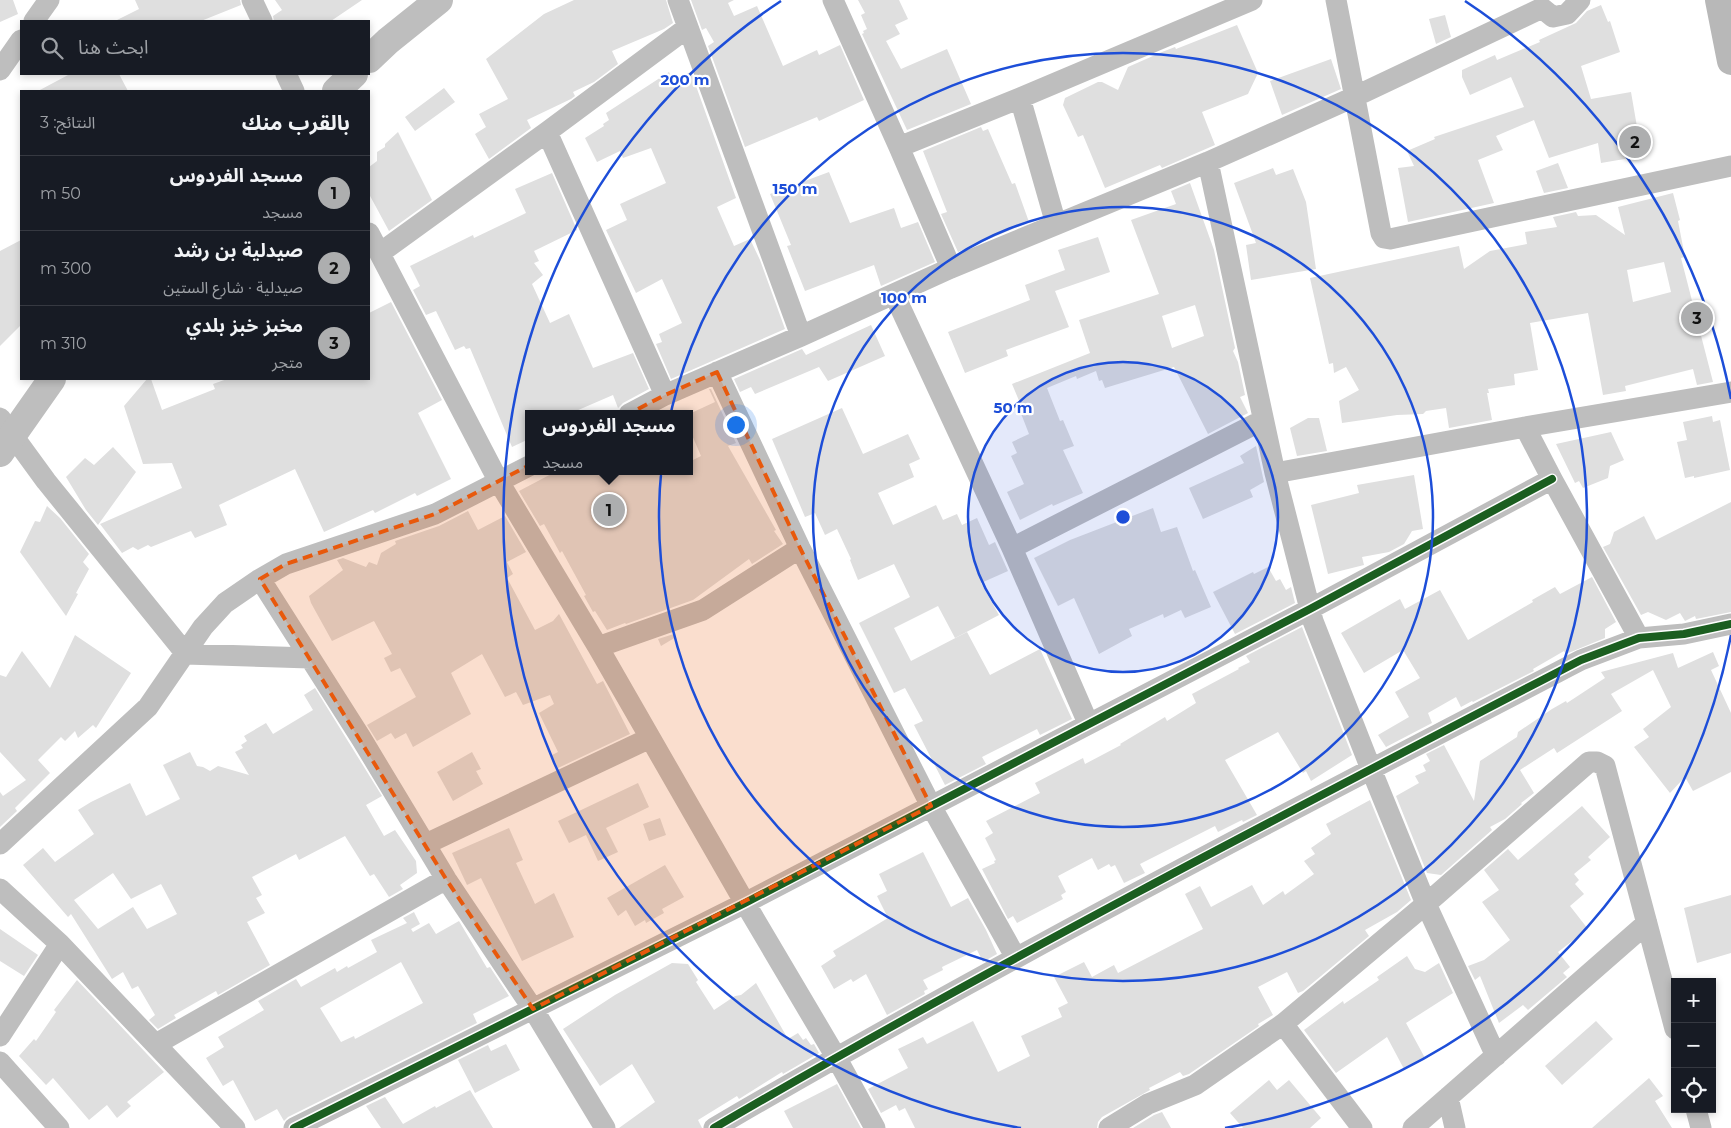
<!DOCTYPE html>
<html lang="ar">
<head>
<meta charset="utf-8">
<style>
  body { margin:0; font-family:Montserrat,"Noto Sans Arabic",sans-serif; background:#242831; color:#f1f3f6; direction:rtl }
  .controls { position:absolute; right:15px; bottom:15px; display:grid; overflow:hidden; border-radius:0px; box-shadow:0 2px 8px #0003 }
  .controls button { width:45px; height:45px; display:grid; place-items:center; padding:0; border:0; border-bottom:1px solid #363941; background:#171b24; color:#f1f3f6; font:25px sans-serif }
  .you { position:absolute; left:735px; top:424px; width:18px; height:18px; margin:-12px; border:4px solid #fff; border-radius:50%; background:#1a73e8; box-shadow:0 0 0 8px #1a73e833 }
  .badge { display:grid; place-items:center; width:32px; height:32px; border-radius:50%; background:#adaeaf; color:#111; font-size:16px; font-weight:700 }
  .pin { position:absolute; translate:-50% -50%; border:2px solid #fff; box-shadow:0 1px 5px #0006 }
  .popup { position:absolute; left:525px; top:410px; width:168px; height:65px; box-sizing:border-box; display:grid; place-content:center; border-radius:0px; background:#171b24; filter:drop-shadow(0 1px 4px #0005); font-size:16px; white-space:nowrap; color:#9ea1a6 }
  .popup b { font-size:19px; color:#f1f3f6 }
  .popup::after { content:''; position:absolute; left:50%; top:100%; margin-left:-10px; border:10px solid transparent; border-top-color:#171b24 }
  .list { margin:0; padding:0; list-style:none }
  h2 { display:flex; justify-content:space-between; align-items:center; height:65px; margin:0; padding:0 20px; font-size:21px }
  h2 small { font-size:16px; font-weight:400; color:#9ea1a6 }
  .list li { display:grid; grid-template-columns:32px 1fr auto; gap:15px; align-items:center; box-sizing:border-box; height:75px; padding:0 20px; border-top:1px solid #363941 }
  .list b { display:block; font-size:19px; white-space:nowrap }
  .list p { margin:0; font-size:16px; white-space:nowrap; color:#9ea1a6 }
  .list em { font-size:16px; font-style:normal; color:#9ea1a6 }
  .icon { flex:none; width:28px; height:28px; fill:none; stroke:currentColor; stroke-width:2; stroke-linecap:round; stroke-linejoin:round }
  .map { position:relative; flex:none; width:1731px; height:1128px; overflow:hidden; direction:ltr }
  .search { position:absolute; background:#171b24; box-shadow:0 2px 8px #0003; left:20px; top:20px; width:350px; height:55px; display:flex; align-items:center; gap:12px; box-sizing:border-box; padding:0 18px; border-radius:0px; color:#9ea1a6; font-size:19px }
  .panel { position:absolute; background:#171b24; box-shadow:0 2px 8px #0003; left:20px; top:90px; width:350px; height:290px; border-radius:0px; direction:rtl }
  .map>svg:first-child { display:block }
</style>
</head>
<body>
<div class="map">
<svg width="1731" height="1128" viewBox="0 0 1731 1128">
  <rect width="100%" height="100%" fill="#fff"/>
  <path fill="#dfdfdf" fill-rule="evenodd" d="M0,0H13L18,14L0,22Z
    M135,0H240L241,5L201,21H115L139,9Z
    M275,0H362L331,21H274L273,16L282,10Z
    M574,0H666L673,23L664,29L612,51L618,64L594,82L573,92L575,96L571,99L527,120L531,128L489,159L475,134L486,127L479,114L508,99L486,59L544,14Z
    M691,0H734L728,3L734,16L757,6L783,66L817,50L819,55L840,45L864,100L819,121L817,117L745,147L708,46L714,42L706,28L702,30Z
    M858,0H899L908,19L895,25L900,34L886,41L901,69L947,49L971,104L907,130L862,34L864,33L863,31L867,29L861,15L865,13Z
    M1601,5L1608,22L1610,21L1620,52L1581,66L1591,99L1631,92L1642,156L1601,163L1598,143L1549,158L1534,120L1496,136L1503,150L1478,160L1494,203L1408,222L1398,168L1414,166L1407,151L1435,139L1434,137L1524,107L1511,77L1470,95L1462,77V70L1495,55L1497,60L1540,42L1539,40L1576,23L1587,11Z
    M1445,15L1451,37L1436,44L1429,19Z
    M1237,25L1258,73L1248,94L1202,112L1215,145L1162,168L1160,165L1105,188L1083,135L1078,137L1063,105L1065,98L1098,82H1102L1118,90L1128,67L1162,52L1175,47L1176,49Z
    M1331,59L1341,89L1282,115L1270,81Z
    M669,72L672,79L691,72L736,198L717,207L734,246L750,239L760,260L785,329L671,379L656,344L662,342L659,334L682,323L662,279L636,293L606,230L627,220L620,204L666,183L651,148L623,158L620,151L597,162L585,138L604,126L603,124L609,120L606,113Z
    M70,74H119L128,91H38Z
    M444,88L455,102L415,131L405,117Z
    M981,127L983,131L988,129L1012,184L1015,183L1029,222L958,252L941,214L947,212L923,151Z
    M398,132L432,200L389,231L369,194V167L377,161V152L385,147V144Z
    M1558,163L1568,188L1544,193L1536,171Z
    M1273,168L1276,175L1293,169L1306,202L1316,269L1251,280L1246,245L1256,243L1234,183Z
    M829,172L850,223L894,208L901,228L918,222L935,262L881,286L874,265L805,291L787,246L791,245L770,194Z
    M552,173L577,230L534,251L539,261L534,263L543,275L532,284L550,323L569,314L593,368L633,353L649,389L623,403L618,408L613,395L569,414H529V439L512,447L470,348L466,349L464,346L455,350L436,311L426,315L413,290L420,286L410,266L473,235L474,238L526,213L515,189Z
    M1190,183L1214,250L1235,348L1233,351L1238,362L1245,395L1240,397L1248,413L1208,434L1174,367L1105,388L1102,380L1099,381L1096,371L1077,379L1076,376L1047,388L1060,421L1063,420L1074,446L1063,450L1083,493L1053,506L1052,504L1020,520L1007,492L1024,484L1011,456L1017,453L1012,442L1029,434L1020,411L1023,410L1012,384L1090,353L1079,320L1159,294L1131,220L1176,204L1171,191ZM1195,305L1204,336L1172,348L1162,316Z
    M1673,193L1680,220L1678,221L1685,257L1681,258L1713,382L1697,385L1693,369L1625,386L1626,391L1603,395L1588,313L1530,323L1538,370L1514,374L1515,385L1488,389L1489,393H1487L1492,420L1449,428L1446,408L1426,411L1423,414L1397,415L1342,423L1339,401L1359,390L1346,367L1334,373L1333,363L1329,364L1310,278L1459,246L1464,269L1490,251L1527,244L1525,232L1557,227L1553,217L1576,212L1578,216L1596,215L1625,235L1618,207ZM1664,262L1671,292L1633,302L1627,270Z
    M1098,237L1110,272L1055,291L1069,327L1006,350L1008,356L965,373L948,332L1030,300L1025,285L1065,270L1058,250Z
    M21,240V325L0,346V251Z
    M391,302L442,400L418,413L451,479L417,496L415,493L375,513L373,510L324,532L295,469L219,505L227,525L195,538L191,531L151,547L148,545L138,550L133,547L122,553L100,524L182,488L172,463L143,464L124,406L147,379H151L162,410L215,389L213,384L227,379H369V313Z
    M871,325L885,356L828,381L819,367L755,394L751,387L740,392L734,379L802,349L806,355Z
    M709,389H711L736,443L728,446L776,530L774,531L783,544L752,564L749,559L693,600L626,624L625,623L607,630L595,611L593,612L584,596L586,595L562,551L560,553L544,524L540,526L519,491L557,471H657L660,477L672,471H689V462L701,456L689,428V414L715,402Z
    M842,408L863,454L908,434L920,459L909,464L914,477L878,493L893,525L936,505L943,520L957,514L962,525L977,518L989,545L995,542L1008,571L981,583L999,615L955,638L938,606L894,628L911,661L967,632L990,675L1040,649L1072,719L1040,735L1037,729L982,757L986,764L945,785L914,725L923,721L905,688L894,693L859,623L910,597L894,564L858,580L850,560L851,559L837,529L825,535L815,513L805,517L772,439Z
    M1712,416L1713,422L1720,420L1730,470L1694,478V476L1685,478L1677,442L1687,440L1683,422Z
    M1308,418H1319L1327,451L1297,456L1290,428Z
    M1611,432L1624,460L1610,466L1608,478L1583,488L1579,481L1575,483L1556,444Z
    M1256,446L1264,482L1250,490L1253,497L1203,519L1189,488L1244,463L1240,456Z
    M113,447L136,472L98,525L86,510L66,477L85,458L94,465Z
    M1414,475L1423,529L1412,531L1404,544L1389,552L1362,557L1364,565L1328,574L1311,505L1359,493L1357,485Z
    M1731,502V612L1696,619L1695,616L1685,621L1680,613L1666,620L1648,612L1641,615L1603,547L1610,544L1614,532L1644,516L1656,540Z
    M47,506L60,518L89,554L83,562L89,569L76,593L78,594L66,616L20,552L35,521L40,522Z
    M1153,508L1161,532L1177,527L1193,571L1195,570L1211,607L1185,618L1181,610L1164,618L1163,614L1129,629L1132,636L1099,654L1074,598L1058,606L1034,558L1070,540Z
    M468,511L478,530L505,516L526,552L507,562L513,574L507,578L535,630L553,621L559,614L597,684L603,681L630,734L558,768L552,755L558,752L539,713L554,704L550,695L523,705L516,692L505,697L482,654L451,673L471,714L413,747L406,733L395,739L391,733L377,741L367,725L416,697L400,668L391,672L384,658L392,654L374,621L332,641L311,603L309,596L343,570L337,560L343,558L366,567L369,562L377,565L381,553L396,544L395,541L439,526Z
    M1268,567L1276,581L1280,579L1286,590L1291,587L1295,603L1235,634L1213,592L1253,572L1254,574Z
    M1592,577L1616,622L1605,629V638L1566,654L1564,651L1533,669L1534,671L1473,702L1472,701L1461,707L1456,697L1428,713L1432,723L1386,747L1378,735L1409,717L1395,692L1420,678L1403,650L1364,673L1341,633L1400,599L1405,609L1440,590L1468,640L1533,602L1532,600L1555,587L1560,594Z
    M1302,627L1352,755L1311,781L1306,771L1303,773L1278,732L1225,760L1257,815L1243,822L1242,820L1218,832L1215,826L1140,864L1145,873L1124,883L1115,865L1111,867L1109,864L1098,870L1092,858L1058,876L1066,892L1061,895L1063,899L1017,923L1013,916L1008,919L982,869L995,863L994,861L996,860L985,838L993,833L986,821L1040,793L1035,783L1083,758L1085,764L1121,745L1120,744L1165,717L1167,721L1196,703L1192,694L1239,669L1238,668L1250,662L1246,656Z
    M674,634L676,637L661,646L658,639Z
    M75,635L131,673L96,728L93,725L78,738L75,731L65,741L61,737L38,760L50,773L15,808L17,811L0,827V792L3,796L26,780L0,752V675L6,677L22,651L50,688Z
    M1713,652L1719,666L1711,670L1731,713V772L1693,791L1685,777L1670,793L1634,747L1649,737L1643,729L1671,707L1653,670L1611,694L1622,711L1557,753L1554,748L1520,770L1534,793L1521,803L1522,804L1505,819L1490,827L1492,830L1441,875L1427,873L1396,796L1419,783L1415,776L1426,771L1423,765L1430,761L1426,754L1444,745L1474,801L1480,761L1517,737L1518,732L1552,709L1566,701L1567,703L1605,678L1601,672L1673,653L1678,668Z
    M315,688L382,796L366,805L384,836L395,830L416,861L417,873L400,885L403,889L389,897L374,874L370,876L345,836L299,860L296,854L252,877L262,895L256,898L265,913L247,922L270,965L218,995L216,991L174,1015L176,1018L158,1029L149,1020L155,1015L138,986L132,989L123,972L112,979L71,914L68,917L23,865L43,848L55,862L94,834L78,810L91,802L130,783L146,816L180,799L163,765L190,752L197,766L203,767L210,771L218,766L249,775L235,752L243,748L241,745L247,741L244,736L266,723L273,734L313,710L304,695ZM113,873L131,899L161,884L177,914L147,929L133,907L98,929L74,900Z
    M472,752L481,769L476,771L483,784L453,801L437,772Z
    M638,783L649,807L606,828L618,852L598,861L586,835L569,843L558,821Z
    M1370,800L1411,900L1397,912L1365,930L1369,936L1303,991L1298,993L1287,972L1258,987L1273,1015L1258,1024L1259,1026L1189,1074L1183,1076L1180,1072L1149,1088L1150,1090L1102,1117L1098,1122L1097,1128H915L905,1108L899,1111L896,1105L881,1113L868,1089L908,1068L898,1049L923,1037L927,1044L973,1021L998,1072L1030,1056L1021,1036L1062,1017L1058,1008L1068,1003L1054,977L1084,962L1092,977L1114,965L1118,973L1203,929L1185,894L1200,886L1211,907L1252,885L1263,905L1283,891L1285,895L1314,874L1304,861L1315,854L1311,848L1331,834L1326,824Z
    M1582,806L1610,837L1588,857L1591,860L1574,874L1579,880L1575,884L1584,894L1570,906L1588,929L1558,952L1570,967L1563,973L1567,977L1528,1010L1523,1005L1499,1023L1480,976L1475,980L1468,966L1484,960L1510,940L1482,902L1499,890L1484,870L1508,849L1518,860Z
    M660,818L666,835L649,841L643,824Z
    M509,828L523,860L516,863L535,904L554,893L574,937L522,961L481,878L467,885L452,853Z
    M923,852L951,907L968,898L986,930L997,954L983,962L977,950L942,967L943,970L923,980L928,989L924,991L925,994L887,1015L866,974L853,982L851,979L834,989L821,966L836,956L833,951L888,918L877,896L887,891L879,874Z
    M665,865L684,897L662,909L664,913L646,923L645,920L635,926L626,910L618,916L607,898Z
    M1731,895V953L1697,963L1684,908Z
    M414,912L420,924L411,929L413,932L429,923L436,934L459,921L487,968L490,967L509,996L473,1014L477,1023L288,1117L284,1121L277,1109L255,1121L233,1080L223,1086L206,1058L224,1047L218,1037L264,1010L258,1001L282,987L296,979L301,987L335,968L337,972L347,966L348,968L377,952L371,940L407,923L403,918ZM401,962L423,1003L355,1039L354,1036L341,1042L320,1008Z
    M0,929L38,955L24,976L0,961Z
    M1407,956L1415,969L1425,972L1439,963L1453,993L1406,1023L1425,1058L1404,1069L1387,1037L1336,1073L1304,1030L1343,1001L1344,1004L1379,980L1377,977Z
    M672,963L688,964L698,980L696,982L714,1010L735,996L741,995L756,983L788,1039L798,1033L803,1040L806,1038L811,1045L814,1044L819,1053L783,1074L782,1072L739,1099L737,1096L698,1120L702,1128H619L655,1102L632,1064L600,1086L563,1029L615,995Z
    M77,980L164,1072L127,1102L131,1106L117,1118L107,1105L89,1120L53,1078L46,1085L19,1056L34,1039L36,1041L56,1012L54,1010Z
    M1596,1021L1613,1039L1562,1085L1545,1066Z
    M506,1044L520,1070L475,1093L458,1060L488,1045L491,1051Z
    M1649,1078L1663,1096L1655,1101L1672,1128H1592Z
    M1269,1080L1277,1090L1289,1080L1321,1118L1310,1128H1243L1230,1113Z
    M837,1084L861,1128H793L784,1111Z
    M470,1090L493,1128H381L366,1106L385,1097L403,1124L435,1106L436,1108Z
    M1162,1112L1171,1128H1133L1154,1115Z"/>
  <g fill="none" stroke-linecap="round" stroke-linejoin="round">
    <path stroke="#bebebe" stroke-width="21" d="M252,0L262,21
      M678,0L801,336
      M833,0L899,147L951,268
      M1336,0L1381,233L1384,238L1390,239L1731,166
      M34,21L49,0
      M0,70L21,40
      M286,74L294,91
      M1020,98L1056,224
      M547,132L665,395
      M899,147L1020,98L1252,0
      M1208,162L1275,473L1313,621L1371,769L1426,904L1496,1056
      M369,233L499,482L598,647L745,903L836,1057L875,1128
      M380,253L547,132L687,28
      M894,294L1012,548L1088,723
      M717,372L800,548L931,806L1016,958
      M629,414L665,395L801,336L951,268L1208,162L1354,97L1542,8L1553,17L1567,14L1580,0
      M0,418L46,481L186,654L310,658
      M1525,427L1552,479L1639,638
      M1275,473L1525,427L1731,392
      M1012,548L1263,420
      M260,579L361,738L446,879L533,1009L605,1128
      M598,647L703,610L800,548
      M0,844L148,707L203,627L225,603L260,579L286,564L435,514L529,466
      M426,844L650,738
      M0,889L60,944L235,1128
      M1283,1024L1362,1128
      M0,1036L60,944
      M156,1044L446,879
      M0,1062L59,1128
      M1448,1097L1455,1128
      M1696,1109L1701,1128
      M294,1128L745,903L1310,609L1552,479
      M714,1128C998,962 1290,811 1581,660L1639,638L1684,634L1731,624
      M1109,1128L1148,1104L1195,1085L1283,1024L1426,904L1589,762H1597L1605,766L1675,1029
      M1413,1128L1647,923"/>
    <path stroke="#bebebe" stroke-width="28" d="M369,59L388,41L439,0
      M336,91L354,74
      M0,453L52,379"/>
    <path stroke="#b8b8b8" stroke-width="28" d="M1719,0L1731,61"/>
    <defs>
      <path id="cycleway" d="M294,1128L745,903L1310,609L1552,479
        M714,1128C998,962 1290,811 1581,660L1639,638L1684,634L1731,624"/>
    </defs>
    <use href="#cycleway" stroke="#fff" stroke-width="11"/>
    <use href="#cycleway" stroke="#1b5e20" stroke-width="8"/>
  </g>
  <path fill="#e8590c" fill-opacity="0.2" stroke="#e8590c" stroke-width="4" stroke-dasharray="10 6" stroke-linejoin="round" d="M717,372L800,548L931,806L533,1009L446,879L260,579L286,564L435,514L665,395Z"/>
  <circle cx="1123" cy="517" r="155" fill="#1d4ed8" fill-opacity=".12"/>
  <g fill="none" stroke="#1d4ed8" stroke-width="2.5">
    <circle cx="1123" cy="517" r="155"/>
    <circle cx="1123" cy="517" r="310"/>
    <circle cx="1123" cy="517" r="464"/>
    <path d="M1731 635A619 619 0 0 1 1225 1128M1021 1128A619 619 0 0 1 781 1M1465 1A619 619 0 0 1 1731 399"/>
  </g>
  <circle cx="1123" cy="517" r="8" fill="#1d4ed8" stroke="#fff" stroke-width="2.5"/>
  <g font-size="15" text-anchor="middle" font-weight="bold" fill="#1d4ed8" stroke="#fff" stroke-width="4.5" stroke-linejoin="round" paint-order="stroke">
    <text x="685" y="85">200 m</text>
    <text x="795" y="194">150 m</text>
    <text x="904" y="303">100 m</text>
    <text x="1013" y="413">50 m</text>
  </g>
</svg>
<div class="controls">
<button>+</button>
<button>−</button>
<button><svg class="icon" aria-label="locate" viewBox="0 0 24 24"><circle cx="12" cy="12" r="6"/><path d="M12 2v4M12 18v4M2 12h4M18 12h4"/></svg></button>
</div>
<div class="you"></div>
<div class="pin badge" style="left:609px;top:510px">1</div>
<div class="popup"><b>مسجد الفردوس</b>مسجد</div>
<div class="pin badge" style="left:1635px;top:142px">2</div>
<div class="pin badge" style="left:1697px;top:318px">3</div>
<div class="search"><svg class="icon" aria-label="search" viewBox="0 0 24 24"><circle cx="10" cy="10" r="6"/><path d="M15 15l6 6"/></svg>ابحث هنا</div>
<section class="panel">
<h2>بالقرب منك<small>النتائج: 3</small></h2>
<ul class="list">
<li><span class="badge">1</span><div><b>مسجد الفردوس</b><p>مسجد</p></div><em>50 m</em></li>
<li><span class="badge">2</span><div><b>صيدلية بن رشد</b><p>صيدلية · شارع الستين</p></div><em>300 m</em></li>
<li><span class="badge">3</span><div><b>مخبز خبز بلدي</b><p>متجر</p></div><em>310 m</em></li>
</ul>
</section>
</div>
</body>
</html>
